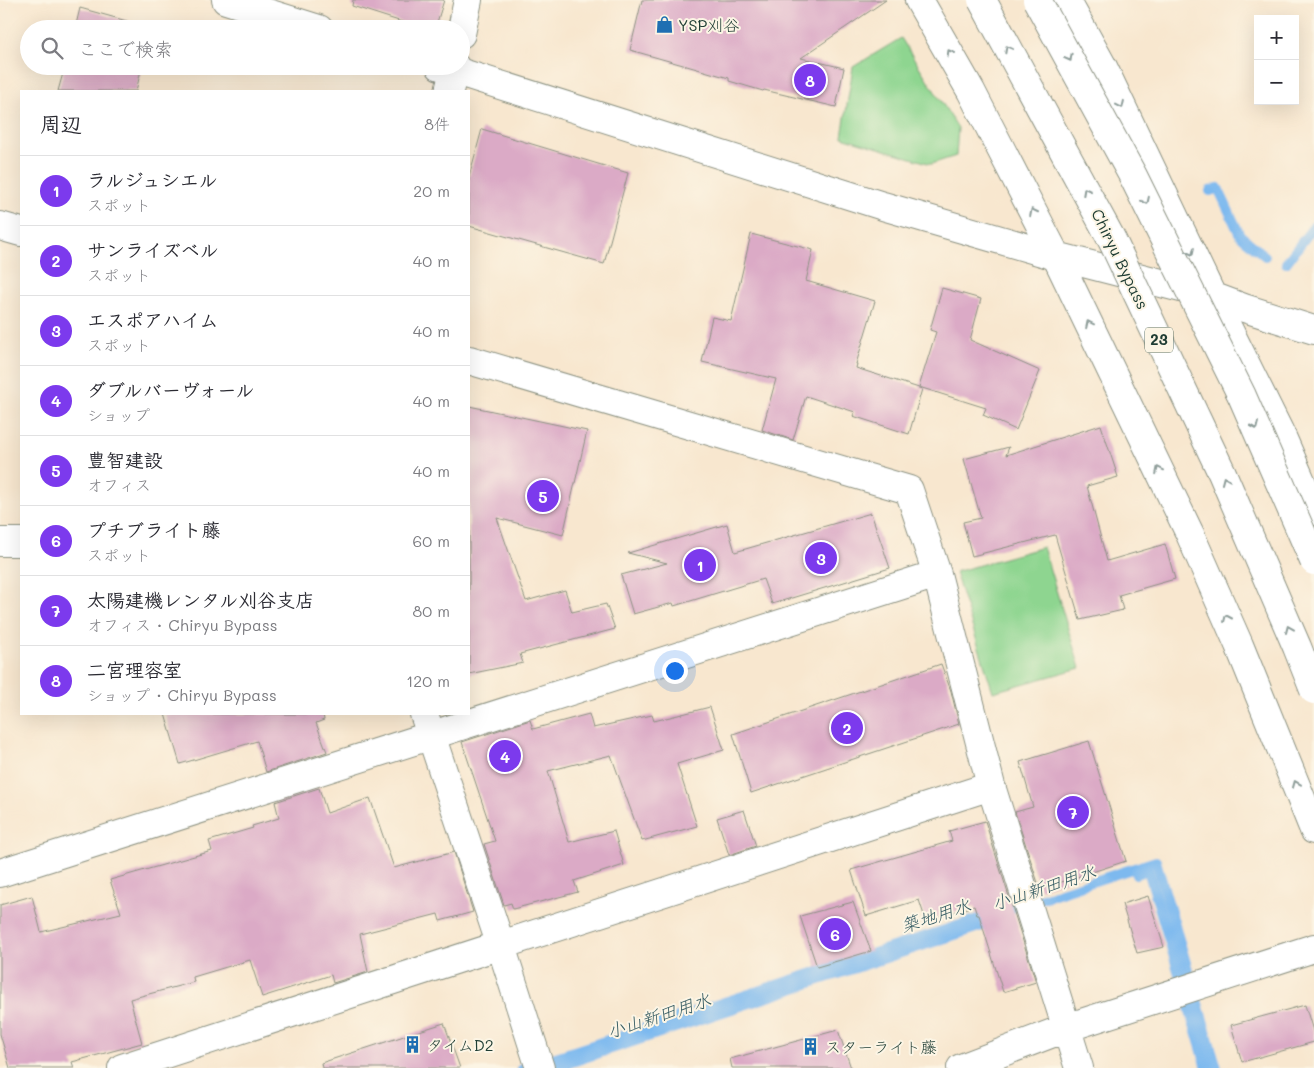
<!DOCTYPE html>
<html lang="ja">
<head>
<meta charset="utf-8">
<style>
  body { margin:0; font-family:Mali,"Klee One",sans-serif; background:#f2f2f3; color:#2b2b33 }
  .controls { position:absolute; right:15px; top:15px; display:grid; overflow:hidden; border-radius:0px; box-shadow:0 5px 20px #0002 }
  .controls button { width:45px; height:45px; display:grid; place-items:center; padding:0; border:0; border-bottom:1px solid #e1e1e2; background:#fff; color:#2b2b33; font:25px sans-serif }
  .you { position:absolute; left:674px; top:670px; width:18px; height:18px; margin:-12px; border:4px solid #fff; border-radius:50%; background:#1a73e8; box-shadow:0 0 0 8px #1a73e833 }
  .badge { display:grid; place-items:center; width:32px; height:32px; border-radius:50%; background:#7c3aed; color:#fff; font-size:16px; font-weight:700 }
  .pin { position:absolute; translate:-50% -50%; border:2px solid #fff; box-shadow:0 1px 5px #0006 }
  .list { margin:0; padding:0; list-style:none }
  h2 { display:flex; justify-content:space-between; align-items:center; height:65px; margin:0; padding:0 20px; font-size:21px }
  h2 small { font-size:16px; font-weight:400; color:#7c7c81 }
  .list li { display:grid; grid-template-columns:32px 1fr auto; gap:15px; align-items:center; box-sizing:border-box; height:70px; padding:0 20px; border-top:1px solid #e1e1e2 }
  .list b { display:block; font-size:19px; white-space:nowrap }
  .list p { margin:0; font-size:16px; white-space:nowrap; color:#7c7c81 }
  .list em { font-size:16px; font-style:normal; color:#7c7c81 }
  .icon { flex:none; width:28px; height:28px; fill:none; stroke:currentColor; stroke-width:2; stroke-linecap:round; stroke-linejoin:round }
  .map { position:relative; flex:none; width:1314px; height:1068px; overflow:hidden }
  .search { position:absolute; background:#fff; box-shadow:0 5px 20px #0002; left:20px; top:20px; width:450px; height:55px; display:flex; align-items:center; gap:12px; box-sizing:border-box; padding:0 18px; border-radius:28px; color:#7c7c81; font-size:19px }
  .panel { position:absolute; background:#fff; box-shadow:0 5px 20px #0002; left:20px; top:90px; width:450px; height:625px; border-radius:0px }
  .map>svg:first-child { display:block }
</style>
</head>
<body>
<div class="map">
<svg width="1314" height="1068" viewBox="0 0 1314 1068">
  <rect width="100%" height="100%" fill="#fcf5e5"/>
  <filter id="ink" filterUnits="userSpaceOnUse"><feTurbulence type="fractalNoise" baseFrequency=".02" numOctaves="2"/><feDisplacementMap in="SourceGraphic" scale="10" xChannelSelector="R" yChannelSelector="G"/><feConvolveMatrix kernelMatrix="1 2 1 2 8 2 1 2 1" color-interpolation-filters="sRGB"/></filter>
  <filter id="wash" filterUnits="userSpaceOnUse"><feTurbulence type="fractalNoise" baseFrequency=".0096" numOctaves="4" result="noise"/><feDisplacementMap in="SourceGraphic" scale="20" xChannelSelector="R" yChannelSelector="G"/><feGaussianBlur stdDeviation="1.12" result="paint"/><feColorMatrix in="noise" values="0 0 0 0 0 0 0 0 0 0 0 0 0 0 0 0 0 1.4 0 .05"/><feComposite in="paint" operator="in"/></filter>
  <g filter="url(#wash)">
    <rect width="100%" height="100%" fill="#f8e7cf"/>
    <path fill="#8ed590" stroke="#568962" d="M901,38L958,128L956,156L931,164L842,137L853,67Z
      M1043,547L1080,668L993,692L955,572Z"/>
    <g fill="none" stroke-linecap="round" stroke-linejoin="round">
      <path stroke="#7db9ef" stroke-width="10" d="M1210,191L1218,188L1240,235L1265,256
        M1286,263L1314,226
        M1136,874L1148,870L1207,1068
        M522,1068L1156,861L1217,1068
        M554,1068L994,922"/>
    </g>
    <g id="blocks">
      <path fill="#dbaac6" d="M353,0H444L435,29H424L352,6Z
        M642,0H886L801,58L844,68L836,107L764,90L763,91L729,81V78L630,50Z
        M80,8L152,28V29H75Z
        M65,66H142L136,91H58Z
        M482,129L628,173L604,264L469,226V177Z
        M751,234L813,250L806,281L875,301L856,364H857L856,368L922,389L909,434L853,416L855,412L806,396L793,440L762,430L776,379L702,362L712,317L731,321Z
        M942,288L981,299L970,340L1040,371L1016,430L983,415L986,408L919,387L936,332L930,330Z
        M469,406L587,431L563,535L497,518L526,601L565,590L572,612L606,604L615,629L520,654L523,663L469,674Z
        M1101,425L1118,477L1087,486L1107,561L1165,544L1175,579L1119,595L1123,610L1080,620L1055,535L972,556L963,522L981,518L964,459L1009,447L1006,455Z
        M871,513L890,568L772,604L763,579L674,606L673,603L633,614L621,575L667,563L628,553L727,524L735,552Z
        M941,664L951,691L959,724L751,793L733,734Z
        M710,707L724,750L677,764L697,826L642,841L611,755L548,771L569,842L614,831L624,865L574,881L578,892L513,909L511,903L504,905L484,844L495,841L462,742L530,720L533,729L589,714L593,728L652,715L654,721Z
        M165,714H323L324,720L316,723L327,752L266,772L257,741L180,764Z
        M1089,741L1126,861L1040,889L1015,812L1033,807L1020,762Z
        M319,788L327,813L370,798L394,868L454,852L473,912L440,921L438,914L360,934L368,972L333,983L331,975L262,997L250,960L193,977L194,982L130,999L142,1043L72,1062L74,1068H10L0,1034V905L32,896L41,932L121,913L110,880L212,851L209,841L253,828L252,826L279,818L275,802Z
        M744,810L756,846L729,855L717,818Z
        M985,821L1036,982L1003,992L979,915H977L974,906L926,921L919,900L866,916L851,870L952,841L949,831Z
        M1148,896L1164,947L1137,953L1122,904Z
        M853,902L871,951L817,967L800,916Z
        M1305,1005L1314,1034V1042L1242,1062L1231,1025Z
        M444,1023L460,1068H322L321,1063Z
        M838,1030L851,1068H732L730,1059Z"/>
    </g>
  </g>
  <g filter="url(#ink)">
    <use href="#blocks" fill-opacity="0" stroke="#8c9282" stroke-width="1"/>
    <g fill="none" stroke-linecap="round" stroke-linejoin="round">
      <defs>
        <path id="street" d="M919,0L971,91L1056,256L1189,532L1239,645L1314,830
          M1066,0L1103,67L1212,296L1282,437L1314,511
          M461,34L468,0
          M449,91L455,66
          M0,226L21,232
          M469,360L909,490L937,574L991,786L1079,1068
          M0,542H21
          M424,714L501,946L540,1068
          M0,873L937,574
          M122,1068L991,786
          M961,1068L1066,1028L1314,948"/>
        <path id="secondary" d="M226,0L319,29
          M440,66L883,206L1056,256L1212,296L1244,308L1314,330"/>
      </defs>
      <use href="#street" stroke="#8c9282" stroke-width="30"/>
      <use href="#secondary" stroke="#8c9282" stroke-width="30"/>
      <use href="#street" stroke="#fff" stroke-width="28"/>
      <use href="#secondary" stroke="#fff" stroke-width="28"/>
      <defs>
        <path id="highway-bridge" d="M982,0L1112,240L1222,473L1297,647L1314,690
          M1037,0L1133,176L1242,396L1314,561"/>
      </defs>
      <use href="#highway-bridge" stroke="#8c9282" stroke-width="30" stroke-linecap="butt"/>
      <use href="#highway-bridge" stroke="#fff" stroke-width="28"/>
    </g>
    <defs><path id="oneway-chevron" d="M-2-3.5L2.5 0L-2 3.5" fill="none" stroke-width="1.6" stroke-linecap="round" stroke-linejoin="round" transform="scale(1.25)"/></defs>
    <g stroke="#8f9e9a">
      <use href="#oneway-chevron" transform="translate(1008 49) rotate(-118)"/>
      <use href="#oneway-chevron" transform="translate(950 53) rotate(-120)"/>
      <use href="#oneway-chevron" transform="translate(1069 58) rotate(61)"/>
      <use href="#oneway-chevron" transform="translate(1121 105) rotate(65)"/>
      <use href="#oneway-chevron" transform="translate(1086 191) rotate(-118)"/>
      <use href="#oneway-chevron" transform="translate(1146 201) rotate(64)"/>
      <use href="#oneway-chevron" transform="translate(1033 212) rotate(-117)"/>
      <use href="#oneway-chevron" transform="translate(1191 252) rotate(65)"/>
      <use href="#oneway-chevron" transform="translate(1089 324) rotate(-116)"/>
      <use href="#oneway-chevron" transform="translate(1255 426) rotate(66)"/>
      <use href="#oneway-chevron" transform="translate(1159 470) rotate(-116)"/>
      <use href="#oneway-chevron" transform="translate(1225 480) rotate(-113)"/>
      <use href="#oneway-chevron" transform="translate(1227 618) rotate(-114)"/>
      <use href="#oneway-chevron" transform="translate(1289 629) rotate(-113)"/>
      <use href="#oneway-chevron" transform="translate(1296 784) rotate(-112)"/>
    </g>
  </g>
  <defs>
    <symbol id="shop-bare" viewBox="-9 -9 18 18"><path d="M-5-2.5h2.3a2.7 3.5 0 0 1 5.4 0H5L5.5 6h-11ZM-1.5-2.5h3a1.5 2.3 0 0 0-3 0Z" fill="#1f6fb2" stroke="#fcf5e5" stroke-width="2.5" paint-order="stroke"/></symbol>
    <symbol id="building-bare" viewBox="-9 -9 18 18"><path d="M-4-6H4V6H1V3H-1V6H-4ZM-2.5-4.3h1.7v1.8h-1.7ZM.8-4.3h1.7v1.8H.8ZM-2.5-1h1.7V.8h-1.7ZM.8-1h1.7V.8H.8Z" fill="#1f6fb2" stroke="#fcf5e5" stroke-width="2.5" paint-order="stroke"/></symbol>
  </defs>
  <g fill-rule="evenodd">
    <use href="#shop-bare" x="652" y="12" width="25" height="25"/>
    <use href="#building-bare" x="400" y="1032" width="25" height="25"/>
    <use href="#building-bare" x="798" y="1034" width="25" height="25"/>
  </g>
  <g text-anchor="middle" stroke-width="4" stroke-linejoin="round" paint-order="stroke">
    <rect fill="#fcf5e5" stroke="#617469" stroke-width="1" x="1145" y="327.5" width="28" height="25" rx="4"/>
    <g font-size="15" font-weight="bold" fill="#1f3d34">
      <text x="1159" y="345">23</text>
    </g>
    <g font-size="16" fill="#1f3d34" stroke="#fcf5e5" text-anchor="start">
      <text x="678" y="31">YSP刈谷</text>
      <text x="427" y="1051">タイムD2</text>
      <text x="825" y="1053">スターライト藤</text>
    </g>
    <g font-size="16" fill="#1f3d34" stroke="#fcf5e5">
      <text transform="translate(1120 259) rotate(64)" y="6">Chiryu Bypass</text>
    </g>
    <g font-size="18" font-style="italic" fill="#365c63" stroke="#fcf5e5">
      <text transform="translate(1044 888) rotate(-18)" y="6">小山新田用水</text>
      <text transform="translate(936 916) rotate(-18)" y="6">築地用水</text>
      <text transform="translate(659 1016) rotate(-18)" y="6">小山新田用水</text>
    </g>
  </g>
</svg>
<div class="controls">
<button>+</button>
<button>−</button>
</div>
<div class="you"></div>
<div class="pin badge" style="left:700px;top:565px">1</div>
<div class="pin badge" style="left:847px;top:728px">2</div>
<div class="pin badge" style="left:821px;top:558px">3</div>
<div class="pin badge" style="left:505px;top:756px">4</div>
<div class="pin badge" style="left:543px;top:496px">5</div>
<div class="pin badge" style="left:835px;top:934px">6</div>
<div class="pin badge" style="left:1073px;top:812px">7</div>
<div class="pin badge" style="left:810px;top:80px">8</div>
<div class="search"><svg class="icon" aria-label="search" viewBox="0 0 24 24"><circle cx="10" cy="10" r="6"/><path d="M15 15l6 6"/></svg>ここで検索</div>
<section class="panel">
<h2>周辺<small>8件</small></h2>
<ul class="list">
<li><span class="badge">1</span><div><b>ラルジュシエル</b><p>スポット</p></div><em>20 m</em></li>
<li><span class="badge">2</span><div><b>サンライズベル</b><p>スポット</p></div><em>40 m</em></li>
<li><span class="badge">3</span><div><b>エスポアハイム</b><p>スポット</p></div><em>40 m</em></li>
<li><span class="badge">4</span><div><b>ダブルバーヴォール</b><p>ショップ</p></div><em>40 m</em></li>
<li><span class="badge">5</span><div><b>豊智建設</b><p>オフィス</p></div><em>40 m</em></li>
<li><span class="badge">6</span><div><b>プチブライト藤</b><p>スポット</p></div><em>60 m</em></li>
<li><span class="badge">7</span><div><b>太陽建機レンタル刈谷支店</b><p>オフィス · Chiryu Bypass</p></div><em>80 m</em></li>
<li><span class="badge">8</span><div><b>二宮理容室</b><p>ショップ · Chiryu Bypass</p></div><em>120 m</em></li>
</ul>
</section>
</div>
</body>
</html>
